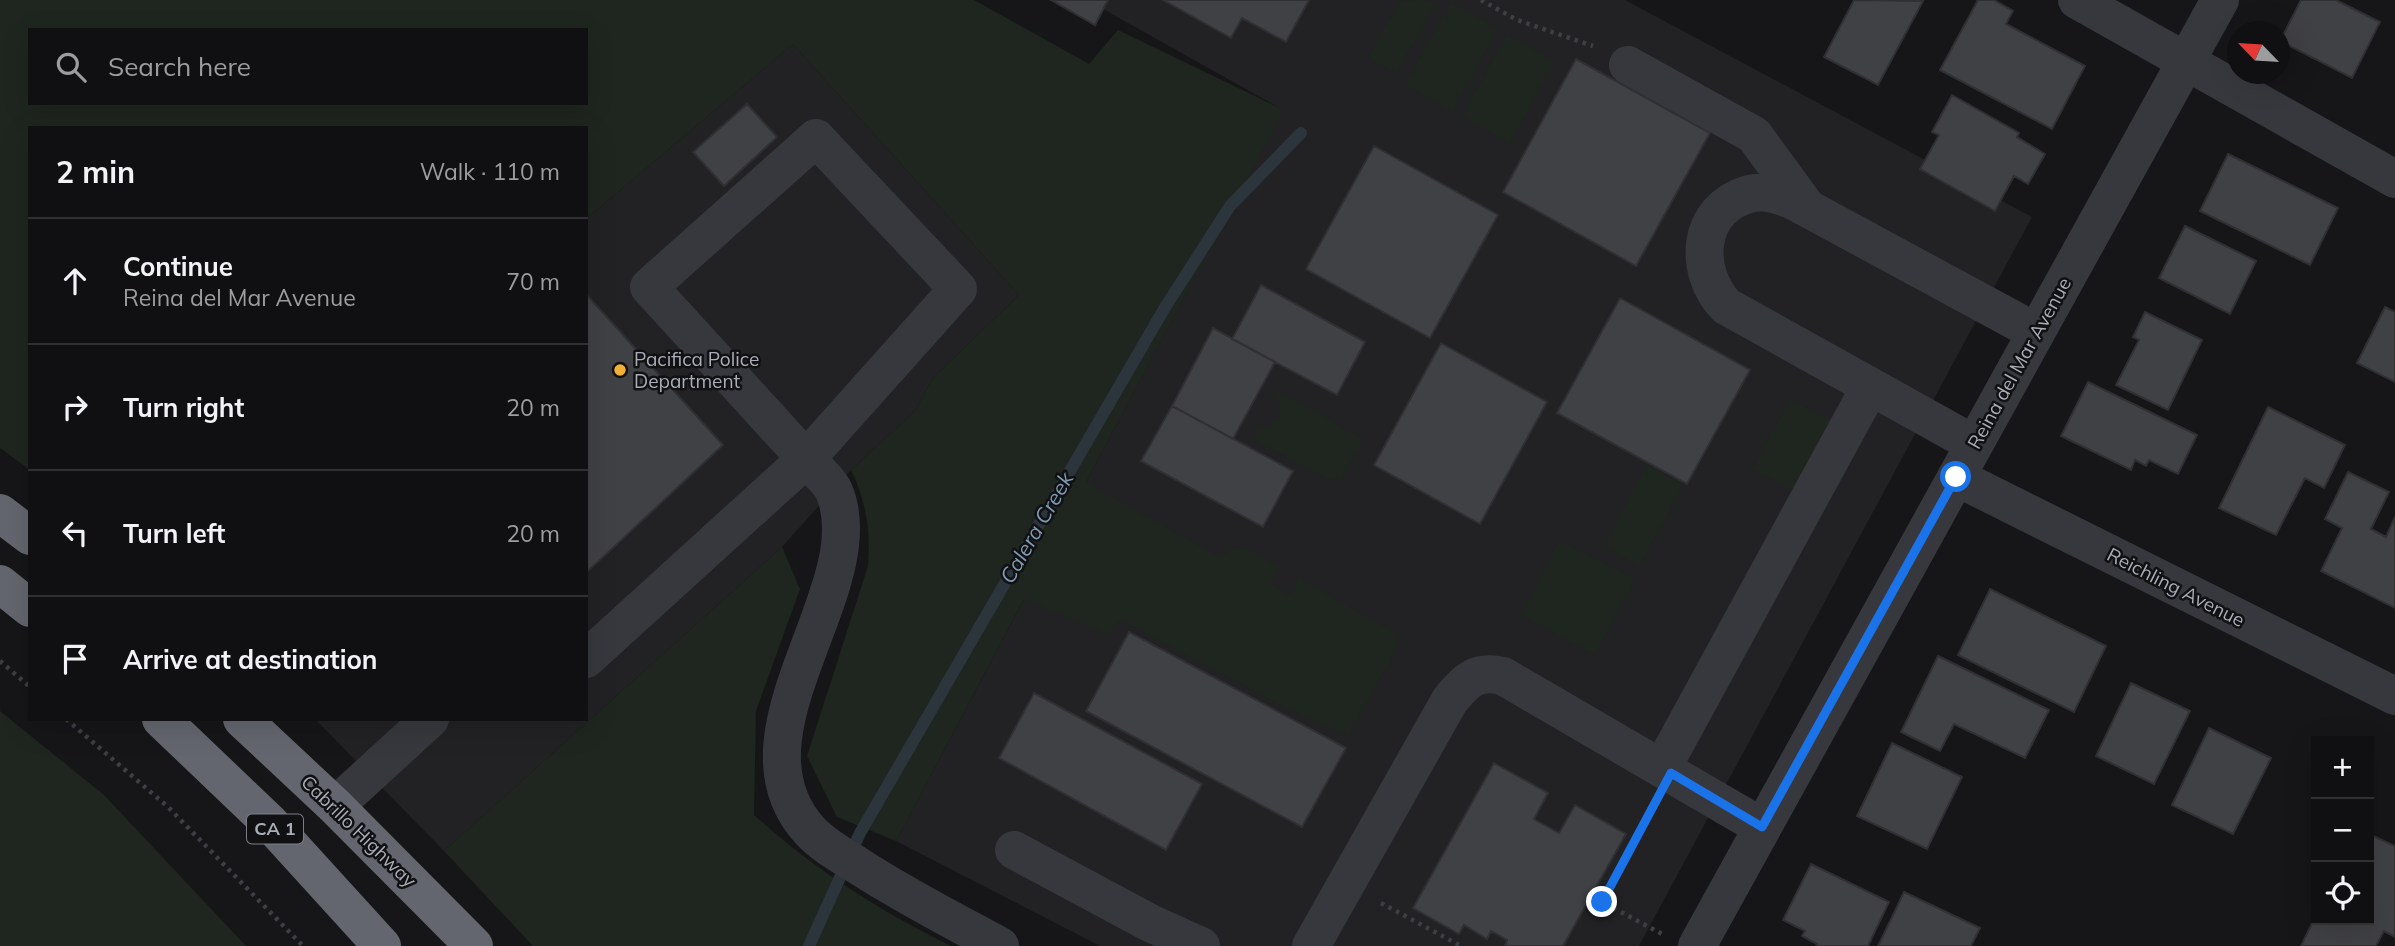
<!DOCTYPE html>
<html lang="en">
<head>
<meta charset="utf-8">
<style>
  body { margin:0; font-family:Mulish,sans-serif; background:#1e1e20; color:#f1f3f6 }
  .controls { position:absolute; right:21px; bottom:21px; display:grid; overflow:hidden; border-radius:0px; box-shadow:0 7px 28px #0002 }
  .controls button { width:63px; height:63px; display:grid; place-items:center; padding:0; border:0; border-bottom:2px solid #303032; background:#101012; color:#f1f3f6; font:35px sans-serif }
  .compass { position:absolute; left:2227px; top:21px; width:63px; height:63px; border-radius:50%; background:#101012; box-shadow:0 7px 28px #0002; rotate:295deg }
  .stop { position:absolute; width:21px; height:21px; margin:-16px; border:5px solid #1a73e8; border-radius:50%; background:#fff }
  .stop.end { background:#1a73e8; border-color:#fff; box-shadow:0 2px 7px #0008 }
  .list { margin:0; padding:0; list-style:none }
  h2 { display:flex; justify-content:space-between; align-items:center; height:91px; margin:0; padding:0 28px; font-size:30px }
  h2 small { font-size:23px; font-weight:400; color:#9c9d9f }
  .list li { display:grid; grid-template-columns:46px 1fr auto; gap:21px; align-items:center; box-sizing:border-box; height:126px; padding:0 28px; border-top:2px solid #303032 }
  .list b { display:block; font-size:26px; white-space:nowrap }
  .list p { margin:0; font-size:23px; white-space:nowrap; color:#9c9d9f }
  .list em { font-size:23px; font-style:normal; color:#9c9d9f }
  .icon { flex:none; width:38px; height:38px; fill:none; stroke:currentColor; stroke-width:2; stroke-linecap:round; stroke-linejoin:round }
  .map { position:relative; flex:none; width:2395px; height:946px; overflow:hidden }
  .search { position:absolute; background:#101012; box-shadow:0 7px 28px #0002; left:28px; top:28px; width:560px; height:77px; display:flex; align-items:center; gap:18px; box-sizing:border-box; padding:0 24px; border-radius:0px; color:#9c9d9f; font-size:26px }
  .panel { position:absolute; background:#101012; box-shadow:0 7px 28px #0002; left:28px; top:126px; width:560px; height:595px; border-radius:0px }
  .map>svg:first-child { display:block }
</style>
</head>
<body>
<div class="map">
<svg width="2395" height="946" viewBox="0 0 2395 946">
  <rect width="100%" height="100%" fill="#161618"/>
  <path fill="#222225" d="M1087,0H1625L2032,217L1639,946H1100L896,841L1283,110Z
    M793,44L1019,295L932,379L916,410L851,470L782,547L444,851L315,719H586V219Z"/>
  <path fill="#1e261f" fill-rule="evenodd" d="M0,0H974L1089,64L1118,30L1284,110L1086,482L1217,556L1243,547L1279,566L1270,584L1289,596L1299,578L1396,634L1398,646L1348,735L1286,708L1119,619L1108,635L1024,599L896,841L837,817L807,756L868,566C871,531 866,501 851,470L916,410L932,379L1019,295L793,44L586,219V128H30V470L0,448ZM30,30H586V103H30Z
    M1401,0L1437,1L1396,73L1368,58Z
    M1451,3L1498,29L1452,111L1405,85Z
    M1507,35L1555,61L1510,143L1462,116Z
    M1278,391L1363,439L1340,481L1333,478L1331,481L1252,438L1260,425L1266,427L1277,419L1281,406L1274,399Z
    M1790,399L1830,420L1793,491L1753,469Z
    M1647,465L1683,484L1640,565L1604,546Z
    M1559,541L1635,579L1595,655L1521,615Z
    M782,547L800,589L756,711L754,815C815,870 878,910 951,946H533L444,851Z
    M0,711L104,795L246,946H0Z"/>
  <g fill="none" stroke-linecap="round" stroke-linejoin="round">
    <path stroke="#2c353c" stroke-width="12" d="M809,946L860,833L1164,309L1230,206L1301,133"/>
  </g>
  <path fill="#404145" stroke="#303034" stroke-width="2" d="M1051,0H1108L1095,25Z
    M1163,0H1309L1286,42L1242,18L1231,38Z
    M1854,0L1923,1L1878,85L1824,57Z
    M1978,0H1994L2013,11L2006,24L2085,66L2052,129L1940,70Z
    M2301,0H2336L2380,22L2352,78L2280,41Z
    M1576,59L1710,133L1636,266L1503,192Z
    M1952,95L2019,133L2017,137L2045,154L2028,184L2014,176L1995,211L1920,169L1939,135L1932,132Z
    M747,104L777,137L724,186L693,152Z
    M1374,146L1498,215L1430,338L1306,269Z
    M2228,154L2338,208L2310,265L2200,211Z
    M2185,226L2256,261L2230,314L2159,278Z
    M1261,285L1365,342L1337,395L1232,339Z
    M586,294L723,445L586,573Z
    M1620,298L1750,370L1687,484L1557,413Z
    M2385,307L2395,312V382L2357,363Z
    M2145,312L2202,340L2168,410L2116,385L2139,340L2133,337Z
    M1213,328L1275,362L1233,439L1172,406Z
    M1441,343L1547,402L1480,524L1374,465Z
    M2088,382L2197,435L2178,474L2149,460L2146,466L2135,460L2131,470L2061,436Z
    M1172,406L1293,471L1263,527L1141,461Z
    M2268,407L2345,445L2324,488L2305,478L2276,535L2219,508Z
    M2348,472L2389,492L2371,529L2386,537L2395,517V608L2321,571L2342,528L2325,519Z
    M1990,589L2106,646L2074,712L1958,655Z
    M1129,632L1346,748L1302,827L1086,711Z
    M1938,656L2049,710L2025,758L1954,724L1940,751L1901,732Z
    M2131,683L2190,711L2154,784L2096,756Z
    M1034,693L1202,784L1166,850L999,758Z
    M2209,728L2271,758L2233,834L2172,805Z
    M1892,743L1962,777L1927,849L1857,816Z
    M1494,763L1548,793L1534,819L1559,833L1575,805L1626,834L1563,946H1505L1507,940L1491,931L1487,939L1464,925L1459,934L1413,908Z
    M2369,834L2395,846V937L2384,931L2376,946H2301L2316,915V920H2369Z
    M1811,864L1889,902L1868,946H1816L1817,944L1802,936L1805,931L1783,920Z
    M1904,892L1980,928L1971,946H1878Z"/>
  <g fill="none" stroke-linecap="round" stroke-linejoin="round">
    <path stroke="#3d3f44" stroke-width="4.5" stroke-dasharray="3.5 5" stroke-linecap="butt" d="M1481,0L1517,20L1593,46
      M0,661L30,687
      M66,719L168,807L303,946
      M1591,896L1662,934
      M1602,902L1653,807
      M1381,903L1461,946"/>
    <path stroke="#37383d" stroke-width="38" d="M2077,0L2395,179
      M1628,65L1754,135L1805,205
      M816,138L958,289L806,459L649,287Z
      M1974,444L1726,306C1693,271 1696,209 1749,194C1763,190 1779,195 1792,200L2036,332
      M1956,477L2395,696
      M586,659L806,459C814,468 829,480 834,491C875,588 721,734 810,831C823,845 841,855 857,865C903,895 952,920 1000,946
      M1662,768L1870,387
      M335,806L430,719
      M1014,850L1150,923L1201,946
      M1311,946L1450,700C1467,680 1476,670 1503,676L1762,827
      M1697,946L2220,0"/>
    <path stroke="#63666e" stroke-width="38" d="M0,513L30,536
      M0,584L30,608
      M161,719L270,823L382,946
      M242,719L335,806L474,946"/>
  </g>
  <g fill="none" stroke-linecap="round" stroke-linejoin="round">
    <path stroke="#1a73e8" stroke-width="9" d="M1602,902L1671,773L1762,827L1956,477"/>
  </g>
  <circle fill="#f2b134" stroke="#111113" stroke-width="2.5" cx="620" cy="370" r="7"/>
  <g text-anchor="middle" stroke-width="5" stroke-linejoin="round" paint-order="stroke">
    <rect fill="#111113" stroke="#7b7e86" stroke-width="2" x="247" y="814.5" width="56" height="29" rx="5"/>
    <g font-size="18" font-weight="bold" fill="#a8adb8">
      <text x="275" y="835">CA 1</text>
    </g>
    <g font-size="19" fill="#a8adb8" stroke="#111113" text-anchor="start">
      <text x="634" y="366">Pacifica Police<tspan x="634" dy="22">Department</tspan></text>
    </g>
    <g font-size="19" fill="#a8adb8" stroke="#111113">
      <text transform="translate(2019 363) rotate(-61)" y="7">Reina del Mar Avenue</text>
      <text transform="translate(2176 587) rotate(27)" y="7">Reichling Avenue</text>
      <text transform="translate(359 831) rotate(44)" y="7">Cabrillo Highway</text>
    </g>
    <g font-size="21" font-style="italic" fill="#7f9bb3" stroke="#111113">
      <text transform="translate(1037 528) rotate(-60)" y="7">Calera Creek</text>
    </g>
  </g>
</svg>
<div class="controls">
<button>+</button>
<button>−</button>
<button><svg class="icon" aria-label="locate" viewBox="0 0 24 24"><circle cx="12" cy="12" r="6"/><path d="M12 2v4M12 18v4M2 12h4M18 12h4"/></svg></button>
</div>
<svg class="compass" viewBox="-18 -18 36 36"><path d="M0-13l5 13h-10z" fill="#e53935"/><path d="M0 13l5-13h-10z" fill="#9c9d9f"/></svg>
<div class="stop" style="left:1956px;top:477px"></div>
<div class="stop end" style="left:1602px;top:902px"></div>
<div class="search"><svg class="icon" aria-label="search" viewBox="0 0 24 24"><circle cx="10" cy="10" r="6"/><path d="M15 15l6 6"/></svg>Search here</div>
<section class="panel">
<h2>2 min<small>Walk · 110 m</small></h2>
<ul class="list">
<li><svg class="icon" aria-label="ahead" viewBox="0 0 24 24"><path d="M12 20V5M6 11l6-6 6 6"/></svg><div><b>Continue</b><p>Reina del Mar Avenue</p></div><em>70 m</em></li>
<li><svg class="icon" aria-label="right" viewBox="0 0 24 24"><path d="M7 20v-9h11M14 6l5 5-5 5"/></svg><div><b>Turn right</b></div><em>20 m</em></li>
<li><svg class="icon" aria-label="left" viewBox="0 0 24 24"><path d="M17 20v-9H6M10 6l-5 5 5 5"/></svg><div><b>Turn left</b></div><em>20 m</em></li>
<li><svg class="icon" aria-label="arrive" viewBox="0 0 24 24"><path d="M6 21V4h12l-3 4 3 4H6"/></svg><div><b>Arrive at destination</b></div></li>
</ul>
</section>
</div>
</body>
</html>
